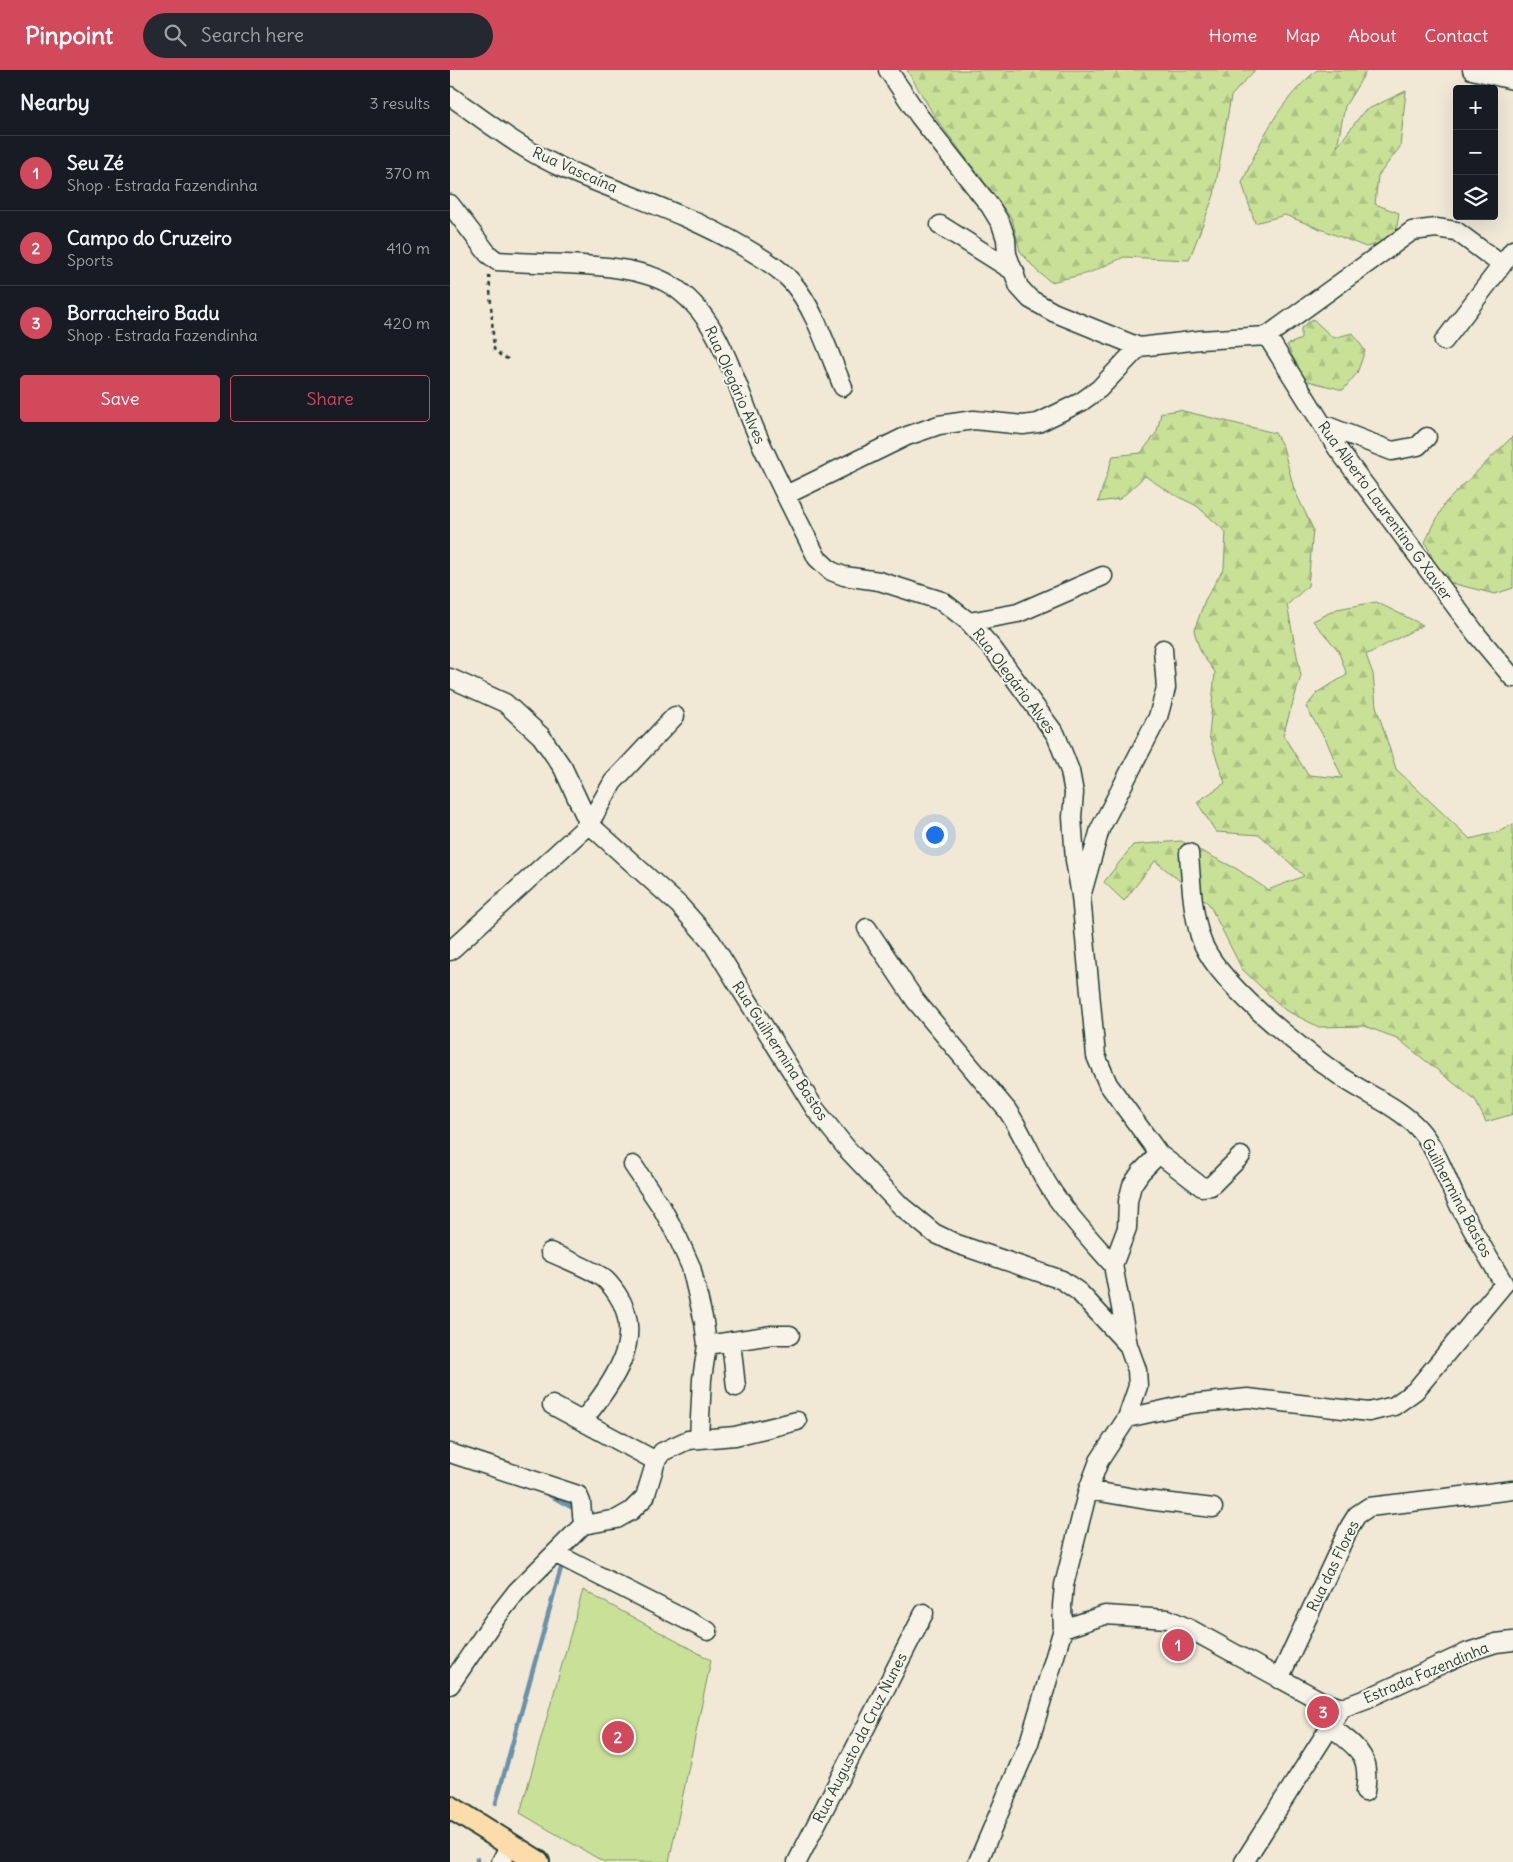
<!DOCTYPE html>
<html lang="en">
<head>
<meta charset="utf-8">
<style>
  body { margin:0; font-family:Delius,sans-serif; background:#242831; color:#f1f3f6 }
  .controls { position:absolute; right:15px; top:15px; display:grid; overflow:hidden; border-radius:5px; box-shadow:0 5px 20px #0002 }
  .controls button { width:45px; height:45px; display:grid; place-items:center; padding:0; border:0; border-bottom:1px solid #363941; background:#171b24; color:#f1f3f6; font:25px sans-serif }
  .you { position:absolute; left:484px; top:764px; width:18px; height:18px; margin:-12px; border:4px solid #fff; border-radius:50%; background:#1a73e8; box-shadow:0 0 0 8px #1a73e833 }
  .badge { display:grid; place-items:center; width:32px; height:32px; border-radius:50%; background:#d1495b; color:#fff; font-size:16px; font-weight:700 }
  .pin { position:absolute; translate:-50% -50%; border:2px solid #fff; box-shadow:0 1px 5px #0006 }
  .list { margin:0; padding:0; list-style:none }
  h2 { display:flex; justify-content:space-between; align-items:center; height:65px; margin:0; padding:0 20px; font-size:21px }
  h2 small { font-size:16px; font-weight:400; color:#9ea1a6 }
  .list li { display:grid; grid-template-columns:32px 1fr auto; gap:15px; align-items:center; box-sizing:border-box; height:75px; padding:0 20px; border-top:1px solid #363941 }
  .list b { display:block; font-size:19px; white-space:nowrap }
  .list p { margin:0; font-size:16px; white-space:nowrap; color:#9ea1a6 }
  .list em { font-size:16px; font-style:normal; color:#9ea1a6 }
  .actions { display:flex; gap:10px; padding:15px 20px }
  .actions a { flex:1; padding:11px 0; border:1px solid #d1495b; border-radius:5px; text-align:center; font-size:18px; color:#d1495b }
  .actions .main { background:#d1495b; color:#fff }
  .icon { flex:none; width:28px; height:28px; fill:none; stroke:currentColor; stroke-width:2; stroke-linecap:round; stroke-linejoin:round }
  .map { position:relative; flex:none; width:1063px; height:1792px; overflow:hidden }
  header { display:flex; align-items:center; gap:30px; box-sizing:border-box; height:70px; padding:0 25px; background:#d1495b; color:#fff }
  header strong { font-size:24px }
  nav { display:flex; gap:28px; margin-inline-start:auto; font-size:18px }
  .search { width:350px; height:45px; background:#242831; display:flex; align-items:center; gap:12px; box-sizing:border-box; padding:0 18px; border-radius:28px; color:#9ea1a6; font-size:19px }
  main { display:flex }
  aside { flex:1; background:#171b24 }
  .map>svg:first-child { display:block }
</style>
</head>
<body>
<header>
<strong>Pinpoint</strong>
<div class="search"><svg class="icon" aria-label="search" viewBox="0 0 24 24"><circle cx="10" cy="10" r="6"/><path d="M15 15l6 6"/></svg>Search here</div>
<nav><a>Home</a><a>Map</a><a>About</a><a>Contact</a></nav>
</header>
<main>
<aside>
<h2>Nearby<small>3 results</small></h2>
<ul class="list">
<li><span class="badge">1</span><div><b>Seu Zé</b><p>Shop · Estrada Fazendinha</p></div><em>370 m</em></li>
<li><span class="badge">2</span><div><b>Campo do Cruzeiro</b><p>Sports</p></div><em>410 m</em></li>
<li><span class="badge">3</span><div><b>Borracheiro Badu</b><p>Shop · Estrada Fazendinha</p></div><em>420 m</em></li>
</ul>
<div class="actions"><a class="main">Save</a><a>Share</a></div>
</aside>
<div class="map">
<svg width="1063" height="1792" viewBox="0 0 1063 1792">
  <defs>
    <pattern id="forest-firs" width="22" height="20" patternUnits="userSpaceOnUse" patternTransform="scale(1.25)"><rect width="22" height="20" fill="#c9e197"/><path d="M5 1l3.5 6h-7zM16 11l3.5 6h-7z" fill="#acc283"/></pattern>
  </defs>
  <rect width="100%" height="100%" fill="#f1e9d6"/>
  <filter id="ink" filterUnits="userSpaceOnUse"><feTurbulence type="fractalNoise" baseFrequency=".02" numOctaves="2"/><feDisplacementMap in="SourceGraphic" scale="10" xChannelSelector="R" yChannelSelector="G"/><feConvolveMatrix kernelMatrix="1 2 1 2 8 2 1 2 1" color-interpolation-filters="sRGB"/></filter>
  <g filter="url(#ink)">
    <path fill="#c9e197" stroke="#748f66" d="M133,1520L261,1590L219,1792H154L70,1743Z"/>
    <path fill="url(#forest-firs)" stroke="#748f66" d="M457,0H805L781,26L764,125L739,190L674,187L639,203L601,212L587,201L570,181L562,149L485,47Z
      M867,0H917L895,36L887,77L914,41L956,21L950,77L928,106L925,134L949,143L945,169L916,177L835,145L805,153L792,113C812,67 828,33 867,0Z
      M863,249L883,268L903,263L915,281L907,303L893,320L854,310L837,275L851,269V258Z
      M729,340L825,363L833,377L844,419L863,459L858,516L837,535L851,606L833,665L858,705L892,708L877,672L856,637L868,622L897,605L888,580L863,551L887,539L926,532L973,555L916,585L923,604L926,636L946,699L1020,769L1048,762L1063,754V1044L1036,1052L1025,1030L947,968L914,956L869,957L835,940L792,899L759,834L705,791L674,831L654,812L683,775L731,771L787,799L818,820L854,806L810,765L766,762L747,732L775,713L759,666L765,602L751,583L744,561L755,530L774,498L776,462L747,436L721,423L695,406L670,429L648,432L663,386L691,383L707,362L711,343Z
      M1063,366V518L1045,524L993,511L975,472L995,433Z"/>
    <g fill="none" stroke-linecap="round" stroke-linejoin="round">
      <path stroke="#6b92aa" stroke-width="4.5" d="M94,1422L121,1437
        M46,1733L111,1498
        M27,1792V1789"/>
      <defs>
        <path id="minor" d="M1022,0L1063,10
          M0,26C37,52 73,81 115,99C175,125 236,143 292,176C309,186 328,197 341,211C365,238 379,284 393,317
          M0,134L38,184L47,191C95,195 178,190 219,214C270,244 284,311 306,362C324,404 346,446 367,488L381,501L394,506L429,511L492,531L519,552L543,579L606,665L620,701L624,723L622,747L625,790L631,826L646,986L658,1014L709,1084L691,1102L682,1115L678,1131L677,1158L663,1195L678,1275
          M490,155L565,202
          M817,266L887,378L1027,565L1063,608
          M994,271L1052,195
          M689,277L750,270L817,266L962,161L986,158L1006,161L1052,195L1063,180
          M872,354L942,381L968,376L977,367
          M336,425L457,366L489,355L524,350L573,355L588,353L631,332L649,319L689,277L603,242L580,229L569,217L557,184L556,169L551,154L540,136L469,46L438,0
          M519,552L568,543L653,506
          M0,608L55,633L91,666L113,698L139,754L229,835L261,871L365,1039L398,1080L451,1136L484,1163L507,1174L612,1210L629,1222L678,1275L687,1300L688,1316L677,1348L649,1391L638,1420L614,1515L612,1536L613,1559L579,1673L528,1792
          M632,823L650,759L708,647L716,618L713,579
          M417,858L465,930L557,1040C575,1066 585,1097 604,1124C621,1149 643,1172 663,1195
          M0,881L139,754L163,712L225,646
          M709,1084L752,1117L761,1116L791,1086
          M183,1095L212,1138L228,1168L241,1197L254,1252L257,1275L252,1309L249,1368
          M100,1182C117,1190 136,1197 152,1207C158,1211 163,1218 167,1224C197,1268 161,1316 133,1350
          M281,1271L286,1317
          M257,1275L322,1265H340
          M102,1335L206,1391
          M677,1348L740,1334L798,1328L919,1342L944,1336L965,1321L1054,1214C1039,1188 1023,1162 1009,1135C996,1109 988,1080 968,1058C947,1035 915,1024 890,1006C851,978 763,911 750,866C742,839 741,811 739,783
          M0,1383L128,1425L131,1432L133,1455
          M638,1420L697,1430L763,1438
          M106,1484L258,1561
          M613,1559L655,1545L718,1549L740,1559L871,1631L892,1638L916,1629L1018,1582L1046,1573L1063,1571
          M829,1609L900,1456L907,1445L919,1437L1063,1420
          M0,1615L42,1553L67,1521L133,1455L167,1449L181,1441L195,1427L206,1391L212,1382L238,1370L285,1366L347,1351
          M880,1656C908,1679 921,1683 915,1722
          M51,1792L60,1774
          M347,1792L474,1543
          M794,1792L892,1638"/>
        <path id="major" d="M0,1737L88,1792"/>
      </defs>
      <use href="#minor" stroke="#1f3d34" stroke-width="21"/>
      <use href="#major" stroke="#1f3d34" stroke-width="26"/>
      <path stroke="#1f3d34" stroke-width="2.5" stroke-dasharray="4 4" stroke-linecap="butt" d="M39,205L44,279L52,287L62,290"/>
      <use href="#minor" stroke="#f7f3e8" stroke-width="18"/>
      <use href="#major" stroke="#fddcac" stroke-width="22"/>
    </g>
  </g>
  <g text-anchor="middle" stroke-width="4" stroke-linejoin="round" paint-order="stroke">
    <g font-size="15" fill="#1f3d34" stroke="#f7f3e8">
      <text transform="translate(125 100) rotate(24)" y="5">Rua Vascaína</text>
      <text transform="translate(285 315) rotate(66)" y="5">Rua Olegário Alves</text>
      <text transform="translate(935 441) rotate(54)" y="5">Rua Alberto Laurentino G Xavier</text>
      <text transform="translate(564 611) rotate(53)" y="5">Rua Olegário Alves</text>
      <text transform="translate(330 981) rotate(57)" y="5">Rua Guilhermina Bastos</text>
      <text transform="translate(1007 1128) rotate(62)" y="5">Guilhermina Bastos</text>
      <text transform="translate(883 1496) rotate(-64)" y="5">Rua das Flores</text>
      <text transform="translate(976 1603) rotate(-23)" y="5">Estrada Fazendinha</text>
      <text transform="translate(410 1668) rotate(-63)" y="5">Rua Augusto da Cruz Nunes</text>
    </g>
  </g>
</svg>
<div class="controls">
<button>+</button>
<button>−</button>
<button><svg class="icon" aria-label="layers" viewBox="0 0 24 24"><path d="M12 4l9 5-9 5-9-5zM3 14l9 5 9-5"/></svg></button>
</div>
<div class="you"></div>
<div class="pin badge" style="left:728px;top:1575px">1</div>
<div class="pin badge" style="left:168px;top:1667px">2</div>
<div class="pin badge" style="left:873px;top:1642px">3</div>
</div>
</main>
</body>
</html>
